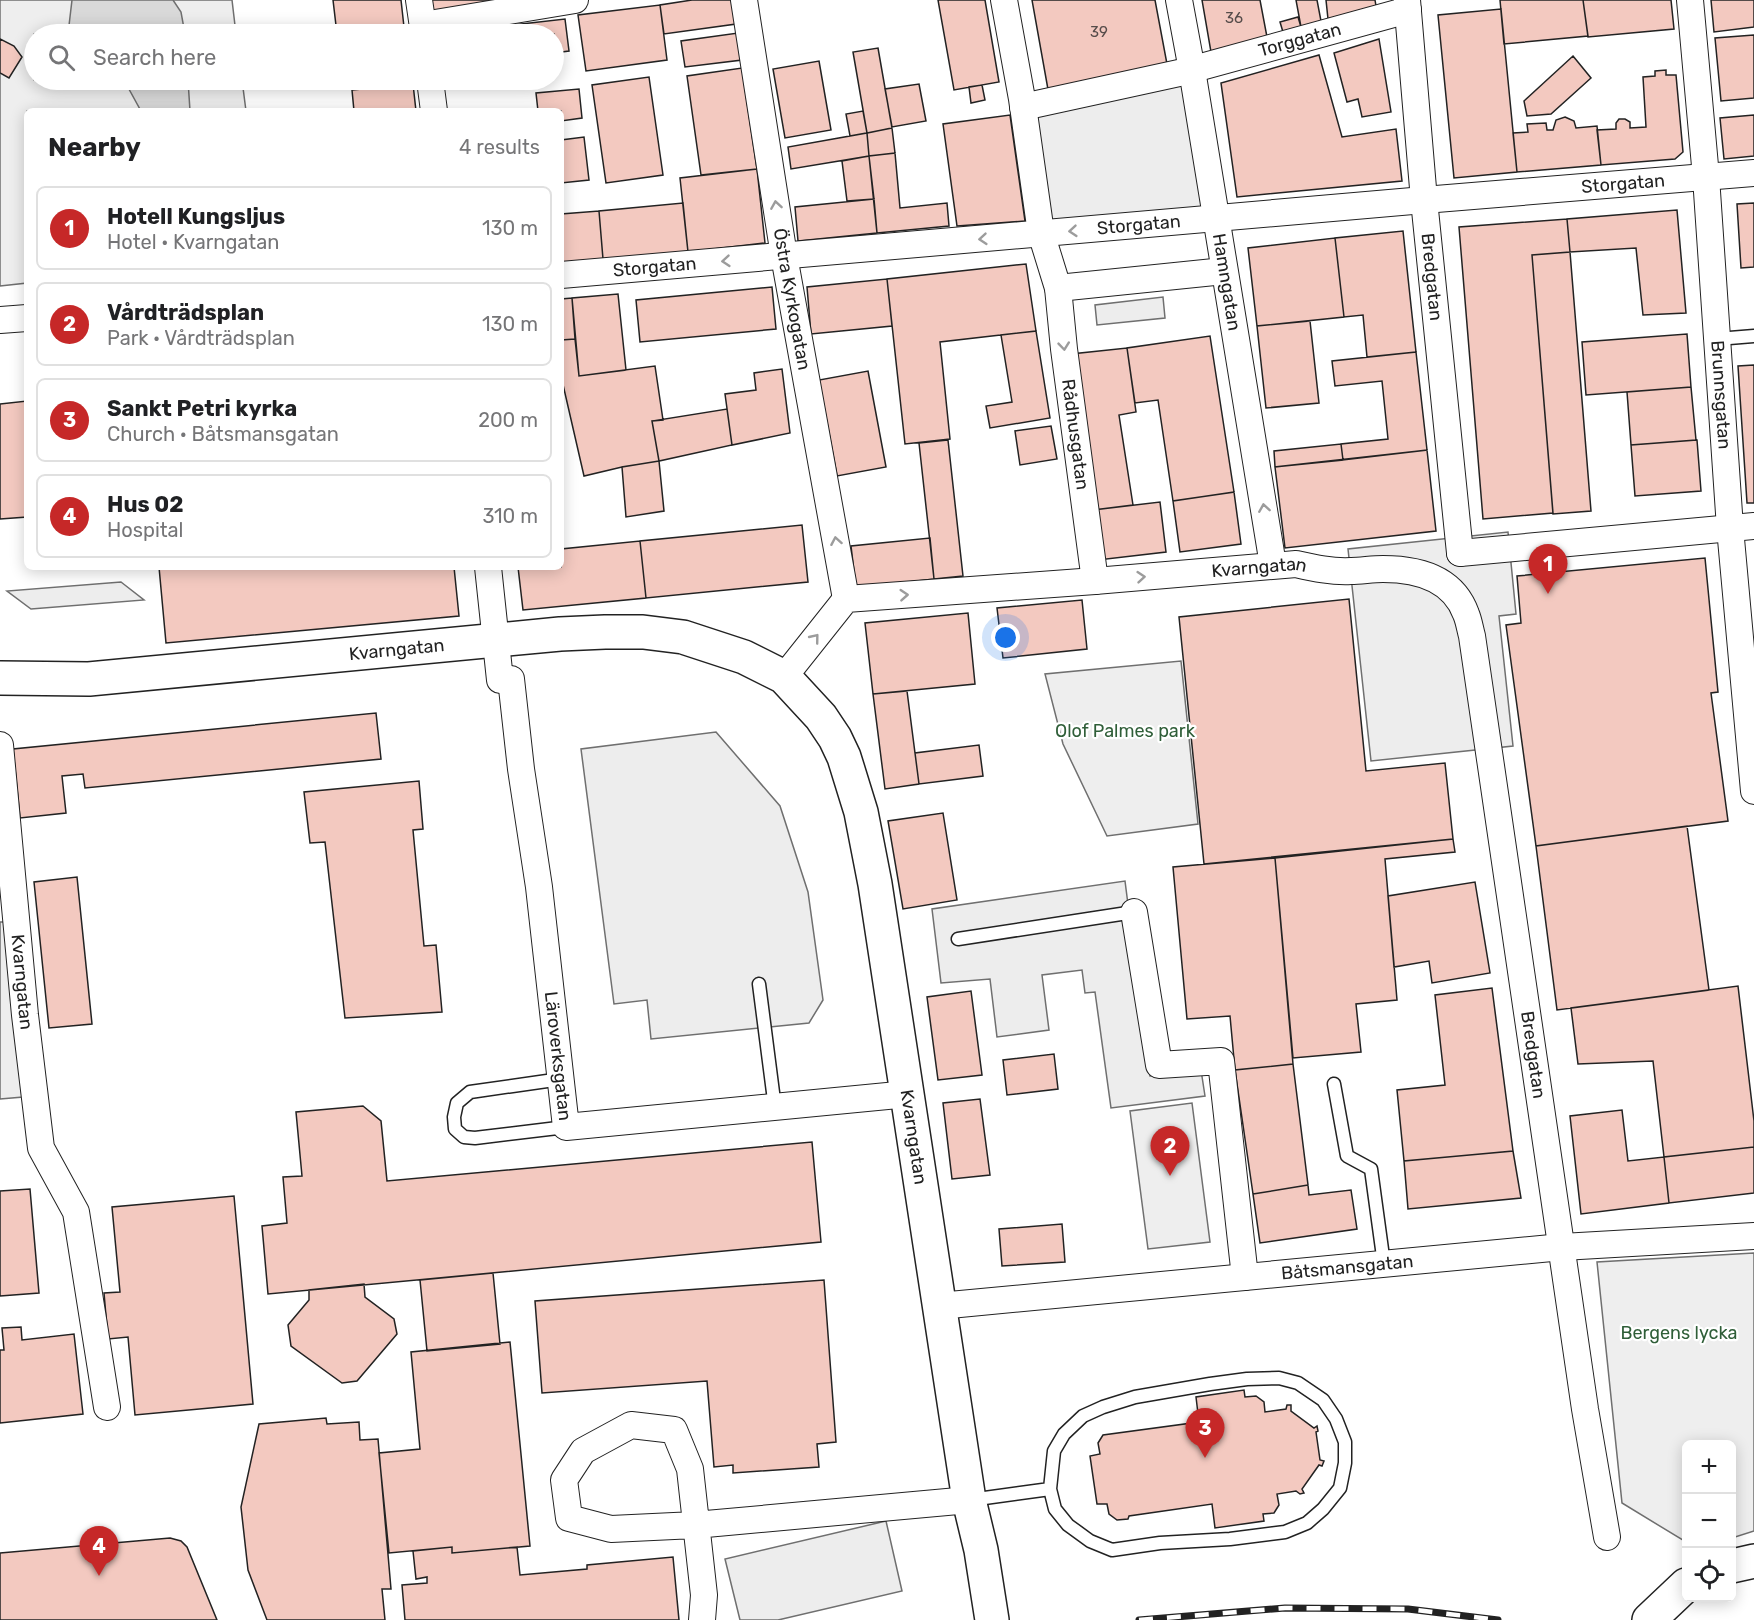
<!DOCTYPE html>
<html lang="en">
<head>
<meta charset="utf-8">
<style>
  body { margin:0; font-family:Rubik,sans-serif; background:#f2f2f2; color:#202124 }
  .controls { position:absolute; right:18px; bottom:18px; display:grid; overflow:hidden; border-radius:9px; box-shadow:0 3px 15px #0003 }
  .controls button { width:54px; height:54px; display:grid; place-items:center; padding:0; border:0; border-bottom:2px solid #e0e0e0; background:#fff; color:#202124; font:30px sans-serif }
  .you { position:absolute; left:1006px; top:638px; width:21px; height:21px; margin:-15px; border:4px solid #fff; border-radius:50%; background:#1a73e8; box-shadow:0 0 0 9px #1a73e833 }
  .badge { display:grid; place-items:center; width:39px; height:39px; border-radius:50%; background:#c62828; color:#fff; font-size:20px; font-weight:700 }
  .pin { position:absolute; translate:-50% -50px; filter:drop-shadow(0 2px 3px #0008) }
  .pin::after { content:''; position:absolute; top:32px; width:21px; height:18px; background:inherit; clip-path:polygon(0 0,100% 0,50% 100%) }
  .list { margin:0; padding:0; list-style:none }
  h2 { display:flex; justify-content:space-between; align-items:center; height:78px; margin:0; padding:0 24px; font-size:26px }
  h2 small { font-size:20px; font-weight:400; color:#757577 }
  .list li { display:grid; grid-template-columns:39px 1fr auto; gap:18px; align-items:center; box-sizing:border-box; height:84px; margin:0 12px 12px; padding:0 12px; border:2px solid #e0e0e0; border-radius:9px }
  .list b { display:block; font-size:22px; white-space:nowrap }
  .list p { margin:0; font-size:20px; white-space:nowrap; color:#757577 }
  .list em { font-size:20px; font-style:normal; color:#757577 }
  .icon { flex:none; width:33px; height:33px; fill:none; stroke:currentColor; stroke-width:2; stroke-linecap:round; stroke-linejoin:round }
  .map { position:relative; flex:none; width:1754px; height:1620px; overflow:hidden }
  .search { position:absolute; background:#fff; box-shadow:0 3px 15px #0003; left:24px; top:24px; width:540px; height:66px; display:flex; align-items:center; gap:15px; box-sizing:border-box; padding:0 21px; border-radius:33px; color:#757577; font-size:22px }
  .panel { position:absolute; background:#fff; box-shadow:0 3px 15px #0003; left:24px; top:108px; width:540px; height:462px; border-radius:9px }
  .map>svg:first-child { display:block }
</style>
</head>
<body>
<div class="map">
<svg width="1754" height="1620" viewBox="0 0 1754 1620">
  <rect width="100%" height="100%" fill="#fff"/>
  <path fill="#eee" stroke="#6f6f6f" stroke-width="1.5" d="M0,0H232L236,34H34V80H242L246,111H27V283L0,286Z
    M1181,661L1198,824L1107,836L1063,744L1045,674Z
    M1192,1103L1210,1242L1148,1249L1130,1111Z
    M1754,1253V1531L1732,1538V1444H1686V1542L1622,1503L1597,1262Z"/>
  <path fill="#ededed" stroke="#6f6f6f" stroke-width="1.5" d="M1179,73L1215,219L1041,233L1023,107Z
    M1163,297L1165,318L1097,325L1095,305Z
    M1508,532L1516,614L1499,616L1513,746L1371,761L1348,549Z
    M121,582L144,600L31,609L7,591Z
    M716,732L780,806L808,892L823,1000L809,1023L651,1039L647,1000L614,1004L581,749Z
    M1125,881L1150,1076L1201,1070L1205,1096L1111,1108L1095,992L1085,993L1082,970L1042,975L1049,1030L997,1037L990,979L941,983L932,909Z
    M0,922H8L23,1097L0,1099Z
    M886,1521L902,1591L778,1620H740L725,1559Z"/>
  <path fill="#d9d9d9" stroke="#6f6f6f" stroke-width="1.5" d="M72,0H173L181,12L185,34H68Z
    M124,80H188L190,111H141Z"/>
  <path fill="#f3c9c0" stroke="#222" stroke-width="1.5" d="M333,0H401L404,27L337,34Z
    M428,0H529L430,12Z
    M692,0H733L736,24L664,34L660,5Z
    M938,0H985L999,82L954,90Z
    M1032,0H1155L1167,64L1049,95Z
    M1202,0H1260L1267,37L1211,52Z
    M1296,0H1317L1321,21L1301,27Z
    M1326,0H1375L1376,6L1328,19Z
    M1500,0H1583L1588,36L1504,44Z
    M1583,0H1671L1674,29L1588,37Z
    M1711,0H1754V27L1714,32Z
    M660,5L667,60L586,71L578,15Z
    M1501,9L1517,172L1454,178L1438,15Z
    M1298,17L1301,27L1283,32L1280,22Z
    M565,19L569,51L554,53V34H497L496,27Z
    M738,33L742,60L685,67L681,41Z
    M1754,35V98L1721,101L1715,38Z
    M0,39L14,46L22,57L9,78L0,73Z
    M1379,39L1391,112L1362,117L1358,99L1347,102L1334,53Z
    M878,48L892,128L867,133L853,52Z
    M1319,55L1342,137L1396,129L1402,181L1237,197L1221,83Z
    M1573,56L1591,78L1551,114L1527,116L1524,101Z
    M819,61L831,130L785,138L773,69Z
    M742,68L757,169L701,175L687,76Z
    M1666,70V75H1676L1683,152L1675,159L1601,165L1597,130L1616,129V123L1619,119H1625L1630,122V128L1646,127L1643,77L1655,76V71Z
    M649,77L663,175L606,183L592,85Z
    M413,84L416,111H354L352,90Z
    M919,84L926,121L892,127L885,89Z
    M982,85L985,100L971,103L969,87Z
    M579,89L582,118L561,121V111H538L536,93Z
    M863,111L867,133L850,136L846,114Z
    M1010,115L1025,221L957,226L943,124Z
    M1754,115V156L1724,159L1720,118Z
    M1565,117L1574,121L1576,128L1597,126L1601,165L1517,172L1513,133L1528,132L1527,124L1546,123L1547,130H1553L1556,120Z
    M892,128L895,153L869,156L867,133Z
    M867,133L869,156L791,169L788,147Z
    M584,137L589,180L561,183V140Z
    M895,153L900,208L947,203L949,226L877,233L869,156Z
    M869,156L874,199L847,201L842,161Z
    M757,169L765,243L688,252L680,178Z
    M874,199L877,233L798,241L795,207Z
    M683,203L688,252L603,259L599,211Z
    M1754,203V267L1741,268L1737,204Z
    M1677,210L1686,313L1643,315L1636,248L1570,252L1567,219Z
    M599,211L603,259L561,263V214Z
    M1567,219L1570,252L1532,255L1553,513L1483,519L1459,227Z
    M1403,231L1416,352L1367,357L1363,315L1344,317L1335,238Z
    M1335,238L1344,317L1257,326L1248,248Z
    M1570,252L1591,511L1553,514L1532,255Z
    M1026,264L1036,331L940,342L950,439L905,444L887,279Z
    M887,279L892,326L811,334L807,287Z
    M772,287L776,329L640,342L636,300Z
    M618,294L626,370L579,376L572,298Z
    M572,298L575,339L561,340V299Z
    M1310,321L1319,403L1266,408L1257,326Z
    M1036,331L1050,418L990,428L986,406L1012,402L1001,335Z
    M1687,334L1691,387L1586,395L1582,342Z
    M1210,336L1234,492L1173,501L1158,400L1135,403L1127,348Z
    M575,339L579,376L655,366L663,420L652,421L659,461L622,467L584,476L561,376V340Z
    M1127,348L1136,412L1119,415L1133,505L1093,510L1071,354Z
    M1416,352L1427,450L1343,460L1341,444L1388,439L1382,381L1335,386L1332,361Z
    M1754,365V503H1747L1738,366Z
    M782,369L790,433L732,445L725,394L756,390L754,373Z
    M868,371L886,467L837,476L819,380Z
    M1691,387L1696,440L1631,445L1627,392Z
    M27,401V517L0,519V404Z
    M727,409L732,445L659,461L652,421Z
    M1051,426L1057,459L1020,465L1015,431Z
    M948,440L963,576L934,579L919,443Z
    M1697,440L1701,491L1635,496L1631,445Z
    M1341,444L1343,460L1275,467L1274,451Z
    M1427,450L1436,531L1285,548L1275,467Z
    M659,461L664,511L626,517L622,467Z
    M1234,492L1241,544L1180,552L1173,501Z
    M1160,502L1166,552L1098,560L1093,510Z
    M802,525L808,582L646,598L640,541Z
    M930,538L934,579L856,588L851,546Z
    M640,541L646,598L523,610L518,567H561V549Z
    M1705,558L1718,692L1711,693L1728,821L1536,846L1506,625L1521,623L1517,576Z
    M159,567H454L459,616L166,643Z
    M1349,599L1366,771L1445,763L1453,839L1204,864L1179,617Z
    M1082,600L1087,649L1003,658L997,608Z
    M968,613L975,684L873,694L865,623Z
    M907,691L919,784L885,789L873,694Z
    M376,713L381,759L85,788L83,774L62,776L66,813L20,818L13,749Z
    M979,745L983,776L919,784L915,753Z
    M419,781L423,829L413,830L424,946L436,945L442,1012L345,1018L325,842L310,843L304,792Z
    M943,813L957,900L903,909L888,821Z
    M1687,826L1709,990L1557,1010L1536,846Z
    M1453,839L1455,852L1385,859L1397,1000L1356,1004L1361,1052L1293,1058L1275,858Z
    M1275,858L1293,1064L1235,1070L1230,1016L1187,1019L1173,867Z
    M77,877L92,1024L49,1028L34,882Z
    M1475,882L1490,973L1432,983L1429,961L1394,967L1388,896Z
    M1738,986L1754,1121V1147L1664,1157L1653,1061L1578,1064L1571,1008Z
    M1492,988L1513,1151L1404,1161L1397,1090L1445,1085L1435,995Z
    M971,991L982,1075L938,1080L927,997Z
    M1054,1054L1058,1089L1007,1095L1003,1060Z
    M1293,1064L1308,1185L1253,1194L1235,1070Z
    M980,1099L990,1175L952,1179L943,1103Z
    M363,1106L381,1121L387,1181L812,1142L821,1242L268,1294L262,1226L287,1223L283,1177L302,1176L296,1112Z
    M1622,1110L1628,1161L1664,1157L1669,1203L1581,1214L1570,1116Z
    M1754,1147V1193L1669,1203L1664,1157Z
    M1513,1151L1521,1198L1408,1209L1404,1161Z
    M1308,1185L1309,1195L1351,1190L1357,1229L1260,1243L1253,1194Z
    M30,1189L39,1293L0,1296V1191Z
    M234,1196L253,1404L135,1415L128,1337L108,1339L104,1293L120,1292L112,1207Z
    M1062,1224L1065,1262L1002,1266L999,1229Z
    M493,1273L500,1344L427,1351L420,1280Z
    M824,1280L836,1442L817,1444L819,1467L733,1473V1465L714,1467L707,1381L542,1393L535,1301Z
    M364,1284L365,1297L394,1319L397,1334L357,1381L342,1383L291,1346L288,1325L309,1300V1290Z
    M21,1327L22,1340L74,1334L83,1414L0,1423V1350H4L2,1328Z
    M510,1342L530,1546L452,1553V1547L389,1553L379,1453L420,1449L411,1352Z
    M1244,1390L1245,1397L1256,1396L1264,1402L1265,1412L1286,1409L1287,1405H1291V1411L1314,1428L1317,1426L1318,1431L1316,1432L1320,1460L1324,1461L1322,1466L1319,1465L1302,1489L1304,1493L1300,1494L1296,1491L1277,1494L1279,1505L1274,1513L1263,1514L1264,1521L1215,1528L1212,1504L1129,1516L1128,1519L1117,1520L1109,1514L1107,1504H1097L1090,1456L1100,1454L1098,1443L1103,1435L1199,1422L1196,1397Z
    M326,1418L327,1424L359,1422L360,1440L378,1439L391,1589H382L385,1620H267L248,1570L241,1507L259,1424Z
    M170,1538L181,1541L187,1547L217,1620H0V1553Z
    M452,1547V1553L517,1547L520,1575L587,1569V1565L673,1557L679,1620H405L402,1585L427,1583V1577L416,1579L413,1551Z"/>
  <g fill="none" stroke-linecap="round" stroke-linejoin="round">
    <defs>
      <path id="lane" d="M1717,339L1754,336
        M958,939L1134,912
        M759,984L775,1108
        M561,1079L470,1092L457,1103L454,1117L455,1129L464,1137L475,1138L566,1127
        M1334,1084L1347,1156L1371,1169L1384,1264
        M970,1500L1050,1489L1054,1451L1064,1434L1083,1416L1103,1407L1135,1397L1210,1384L1247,1379L1279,1378L1298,1383L1323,1400L1336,1419L1345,1442V1463L1340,1488L1323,1509L1307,1523L1285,1532L1230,1539L1160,1543L1112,1550L1090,1541L1068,1525L1055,1509L1050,1489"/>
      <g id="street">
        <path d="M419,0L424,34"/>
        <path id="s1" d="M744,0L784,256L846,599"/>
        <path id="s2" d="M1004,0L1022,99L1041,233L1058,288L1064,349L1095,581"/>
        <path id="s3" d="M1179,0L1192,70L1273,565"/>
        <path id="s4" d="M1407,0L1424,200L1460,553"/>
        <path id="s5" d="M1690,0L1706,177L1730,528L1754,791"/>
        <path d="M423,25L575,0"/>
        <path d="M430,80L434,111"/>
        <path id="s6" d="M1023,107L1179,73L1408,10"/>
        <path id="s7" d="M561,275L1424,200L1754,173"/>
        <path d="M1058,288L1224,271"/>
        <path d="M0,320L27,318"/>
        <path d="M1460,553L1754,526"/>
        <path d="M488,567L500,680"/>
        <path id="s8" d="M784,677L846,599L1095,581L1296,564C1314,568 1332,572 1351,571C1361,571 1372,569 1383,569C1418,569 1453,578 1466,614C1469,621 1470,629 1472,636L1585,1409L1607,1537"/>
        <path id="s9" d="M511,679L521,769L539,887L566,1127L908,1094"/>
        <path id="s10" d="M0,745L25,1015L41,1148L76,1212L107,1407"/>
        <path d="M1134,912L1159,1065L1221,1061L1245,1277"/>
        <path id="s11" d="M939,1306L1562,1247L1754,1236"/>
        <path d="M702,1620L704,1595L690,1469L674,1430L631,1425L583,1451L564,1480L569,1518L611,1529L695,1525L969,1500"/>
      </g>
      <g id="secondary">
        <path id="s12" d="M0,678L89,679L560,634L605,632H643L683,637L744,657L784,677L821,717L835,738L844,757L861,812L875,884L969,1500L981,1550L992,1620"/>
        <path d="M1732,1566L1754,1561"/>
        <path d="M1649,1620L1686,1585"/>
      </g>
    </defs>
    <use href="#lane" stroke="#222" stroke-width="15"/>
    <use href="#street" stroke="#222" stroke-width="28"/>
    <use href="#secondary" stroke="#222" stroke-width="36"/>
    <use href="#lane" stroke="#fff" stroke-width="12"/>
    <use href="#street" stroke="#fff" stroke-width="26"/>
    <use href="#secondary" stroke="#fff" stroke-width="33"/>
    <defs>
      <path id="rail" d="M1139,1620L1285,1608L1408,1609L1498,1620"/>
    </defs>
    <use href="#rail" stroke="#222" stroke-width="7"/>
    <use href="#rail" stroke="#fff" stroke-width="4.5" stroke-dasharray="14" stroke-linecap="butt"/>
  </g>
  <defs><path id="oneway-chevron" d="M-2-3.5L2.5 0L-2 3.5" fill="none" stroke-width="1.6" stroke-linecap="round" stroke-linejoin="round" transform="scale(1.5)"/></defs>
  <g stroke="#9c9c9c">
    <use href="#oneway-chevron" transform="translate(776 205) rotate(-99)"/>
    <use href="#oneway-chevron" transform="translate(1073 231) rotate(175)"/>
    <use href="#oneway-chevron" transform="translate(983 239) rotate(175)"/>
    <use href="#oneway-chevron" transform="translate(726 261) rotate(175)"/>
    <use href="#oneway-chevron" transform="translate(1064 346) rotate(84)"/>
    <use href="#oneway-chevron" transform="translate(1264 508) rotate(-99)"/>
    <use href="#oneway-chevron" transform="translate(836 541) rotate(-100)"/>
    <use href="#oneway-chevron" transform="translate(1141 577) rotate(-5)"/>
    <use href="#oneway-chevron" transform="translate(904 595) rotate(-4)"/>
    <use href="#oneway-chevron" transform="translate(815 638) rotate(-51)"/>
  </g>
  <g text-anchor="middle" stroke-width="4.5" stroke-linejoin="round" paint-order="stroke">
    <g font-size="15" fill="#564c4a">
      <text x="1234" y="23">36</text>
      <text x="1099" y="37">39</text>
    </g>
    <g font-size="18" fill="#222" stroke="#fff">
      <text dy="6" stroke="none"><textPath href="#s6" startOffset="285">Torggatan</textPath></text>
      <text dy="6" stroke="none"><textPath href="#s7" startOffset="1066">Storgatan</textPath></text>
      <text dy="6" stroke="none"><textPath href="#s7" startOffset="580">Storgatan</textPath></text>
      <text dy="6" stroke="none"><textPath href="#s7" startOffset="94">Storgatan</textPath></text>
      <text dy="6" stroke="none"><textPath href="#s4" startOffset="278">Bredgatan</textPath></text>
      <text dy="6" stroke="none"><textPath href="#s3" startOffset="286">Hamngatan</textPath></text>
      <text dy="6" stroke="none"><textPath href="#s1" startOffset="303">Östra Kyrkogatan</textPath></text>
      <text dy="6" stroke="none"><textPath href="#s5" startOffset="396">Brunnsgatan</textPath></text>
      <text dy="6" stroke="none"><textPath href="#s2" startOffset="441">Rådhusgatan</textPath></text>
      <text dy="6" stroke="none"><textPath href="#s8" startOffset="514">Kvarngatan</textPath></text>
      <text dy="6" stroke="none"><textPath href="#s12" startOffset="398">Kvarngatan</textPath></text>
      <text dy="6" stroke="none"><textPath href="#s10" startOffset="238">Kvarngatan</textPath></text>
      <text dy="6" stroke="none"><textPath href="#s9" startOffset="380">Läroverksgatan</textPath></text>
      <text dy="6" stroke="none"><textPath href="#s8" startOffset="1186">Bredgatan</textPath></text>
      <text dy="6" stroke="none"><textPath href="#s12" startOffset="1282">Kvarngatan</textPath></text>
      <text dy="6" stroke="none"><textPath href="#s11" startOffset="410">Båtsmansgatan</textPath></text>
    </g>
    <g font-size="18" fill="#2f5e38" stroke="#fff">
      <text x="1125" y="737">Olof Palmes park</text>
      <text x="1679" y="1339">Bergens lycka</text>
    </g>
  </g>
</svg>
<div class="controls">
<button>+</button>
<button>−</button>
<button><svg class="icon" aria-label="locate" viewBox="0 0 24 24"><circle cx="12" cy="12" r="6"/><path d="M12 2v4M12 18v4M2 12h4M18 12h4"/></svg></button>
</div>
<div class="you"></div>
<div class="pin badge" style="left:1548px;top:594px">1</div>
<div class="pin badge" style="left:1170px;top:1176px">2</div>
<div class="pin badge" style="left:1205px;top:1458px">3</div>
<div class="pin badge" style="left:99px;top:1576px">4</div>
<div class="search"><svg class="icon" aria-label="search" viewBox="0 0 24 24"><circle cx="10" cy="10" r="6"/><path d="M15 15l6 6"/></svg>Search here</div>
<section class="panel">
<h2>Nearby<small>4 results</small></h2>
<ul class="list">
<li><span class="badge">1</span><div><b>Hotell Kungsljus</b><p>Hotel · Kvarngatan</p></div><em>130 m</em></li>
<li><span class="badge">2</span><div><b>Vårdträdsplan</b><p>Park · Vårdträdsplan</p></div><em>130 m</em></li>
<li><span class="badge">3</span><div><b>Sankt Petri kyrka</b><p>Church · Båtsmansgatan</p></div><em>200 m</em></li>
<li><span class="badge">4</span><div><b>Hus 02</b><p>Hospital</p></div><em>310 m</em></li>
</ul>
</section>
</div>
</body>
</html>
